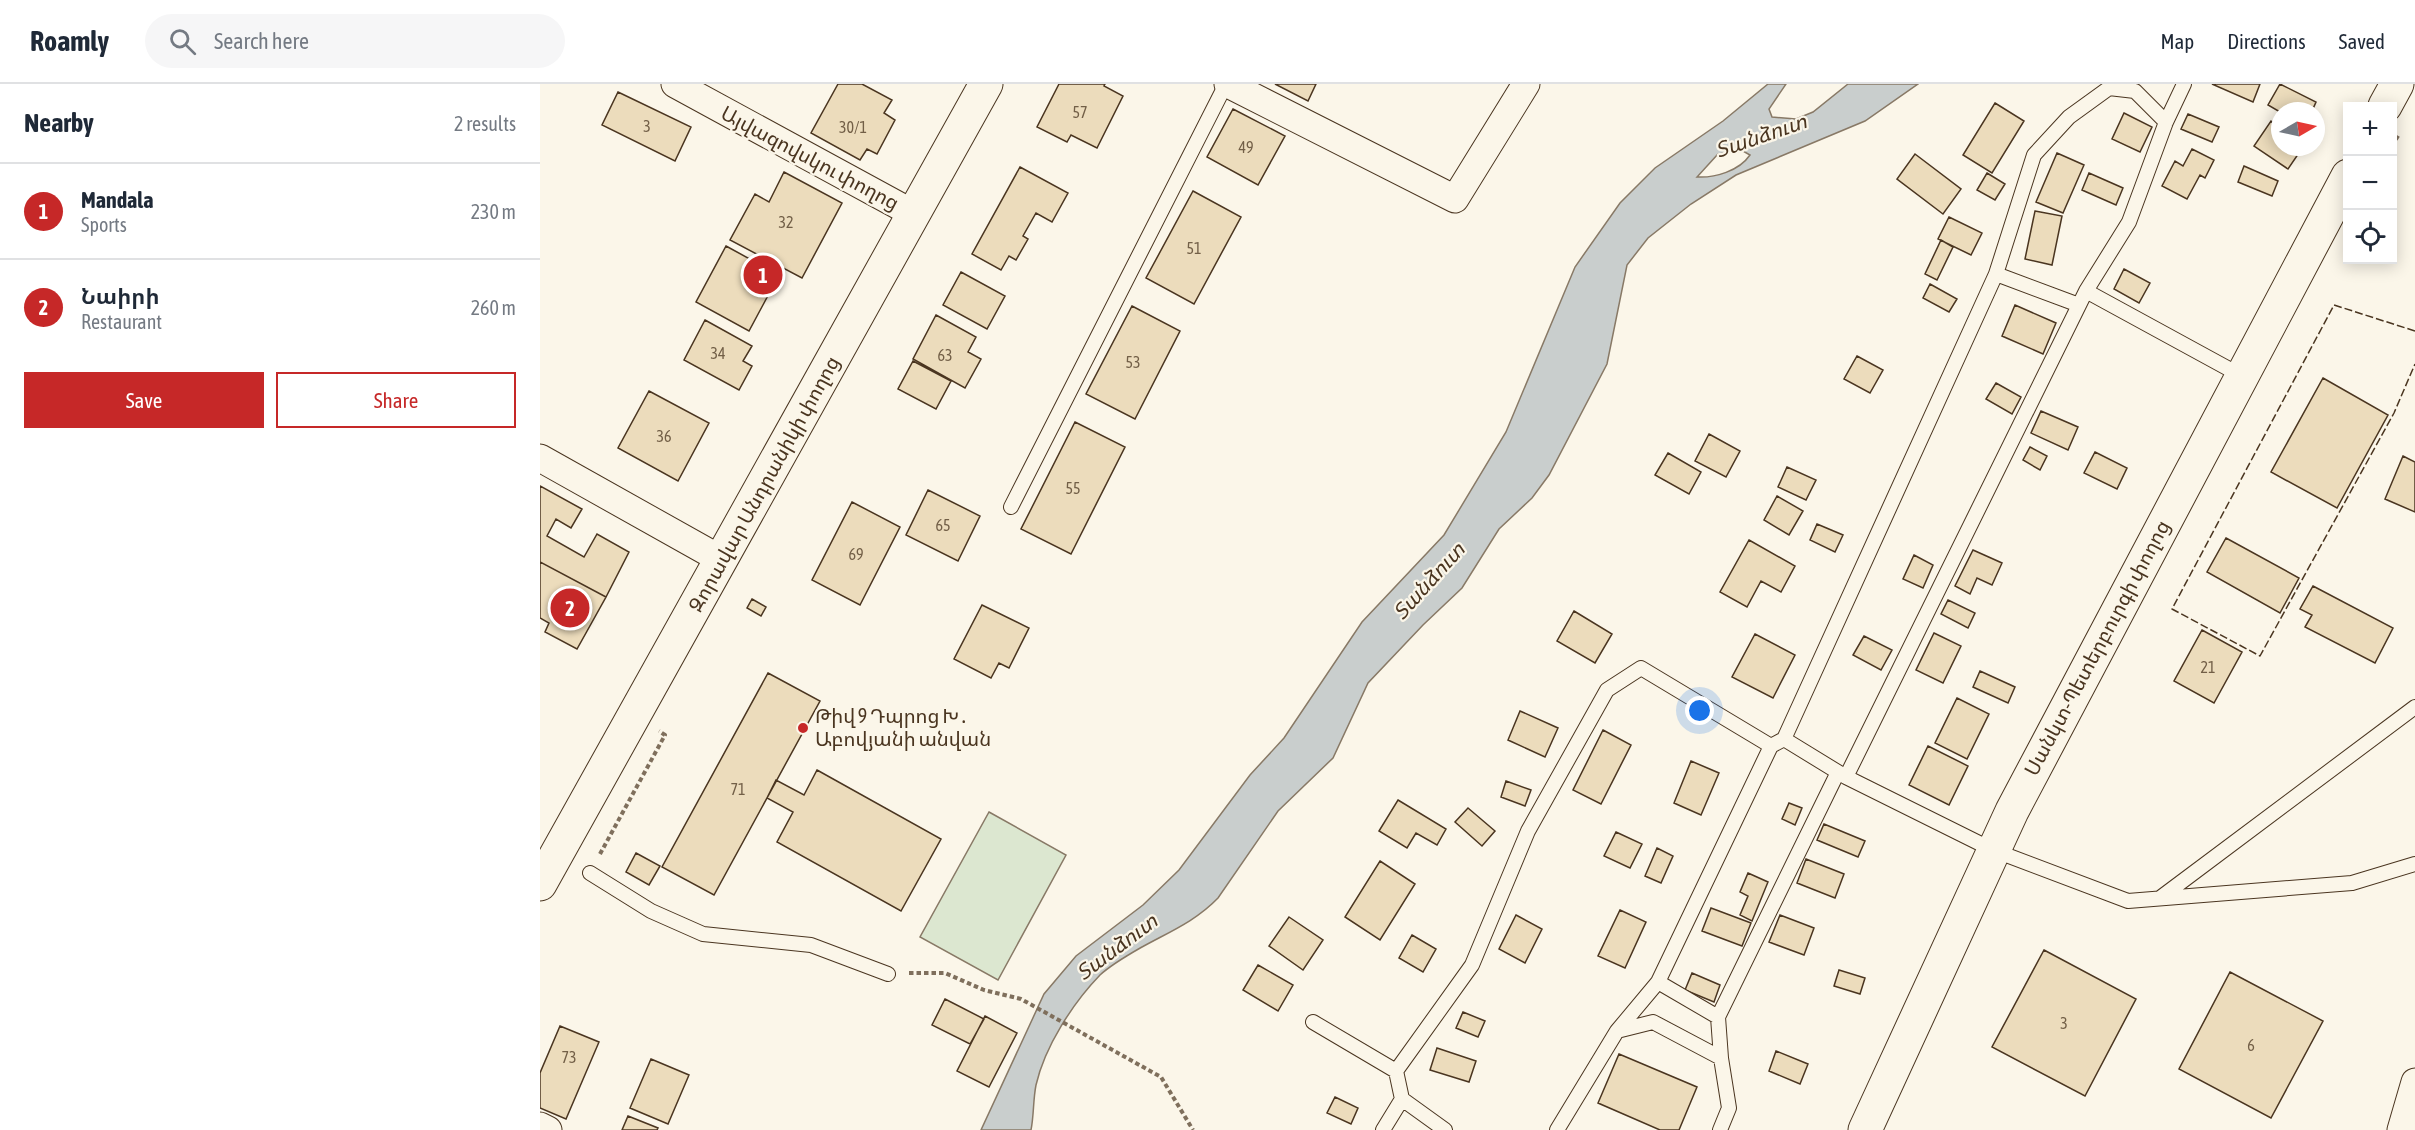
<!DOCTYPE html>
<html lang="en">
<head>
<meta charset="utf-8">
<style>
  body { margin:0; font-family:"Asap Condensed","Noto Sans Armenian",sans-serif; background:#f6f6f7; color:#1f2937 }
  .controls { position:absolute; right:18px; top:18px; display:grid; overflow:hidden; border-radius:0px; box-shadow:0 3px 15px #0003 }
  .controls button { width:54px; height:54px; display:grid; place-items:center; padding:0; border:0; border-bottom:2px solid #e0e1e3; background:#fff; color:#1f2937; font:30px sans-serif }
  .compass { position:absolute; left:1731px; top:18px; width:54px; height:54px; border-radius:50%; background:#fff; box-shadow:0 3px 15px #0003; rotate:81deg }
  .you { position:absolute; left:1160px; top:627px; width:21px; height:21px; margin:-15px; border:4px solid #fff; border-radius:50%; background:#1a73e8; box-shadow:0 0 0 9px #1a73e833 }
  .badge { display:grid; place-items:center; width:39px; height:39px; border-radius:50%; background:#c62828; color:#fff; font-size:20px; font-weight:700 }
  .pin { position:absolute; translate:-50% -50%; border:3px solid #fff; box-shadow:0 2px 6px #0006 }
  .list { margin:0; padding:0; list-style:none }
  h2 { display:flex; justify-content:space-between; align-items:center; height:78px; margin:0; padding:0 24px; font-size:26px }
  h2 small { font-size:20px; font-weight:400; color:#747a83 }
  .list li { display:grid; grid-template-columns:39px 1fr auto; gap:18px; align-items:center; box-sizing:border-box; height:96px; padding:0 24px; border-top:2px solid #e0e1e3 }
  .list b { display:block; font-size:22px; white-space:nowrap }
  .list p { margin:0; font-size:20px; white-space:nowrap; color:#747a83 }
  .list em { font-size:20px; font-style:normal; color:#747a83 }
  .actions { display:flex; gap:12px; padding:18px 24px }
  .actions a { flex:1; padding:14px 0; border:2px solid #c62828; border-radius:0px; text-align:center; font-size:21px; color:#c62828 }
  .actions .main { background:#c62828; color:#fff }
  .icon { flex:none; width:33px; height:33px; fill:none; stroke:currentColor; stroke-width:2; stroke-linecap:round; stroke-linejoin:round }
  .map { position:relative; flex:none; width:1875px; height:1046px; overflow:hidden }
  header { display:flex; align-items:center; gap:36px; box-sizing:border-box; height:84px; padding:0 30px; background:#fff; border-bottom:2px solid #e0e1e3 }
  header strong { font-size:28px }
  nav { display:flex; gap:33px; margin-inline-start:auto; font-size:21px }
  .search { width:420px; height:54px; background:#f6f6f7; display:flex; align-items:center; gap:15px; box-sizing:border-box; padding:0 21px; border-radius:33px; color:#747a83; font-size:22px }
  main { display:flex }
  aside { flex:1; background:#fff }
  .map>svg:first-child { display:block }
</style>
</head>
<body>
<header>
<strong>Roamly</strong>
<div class="search"><svg class="icon" aria-label="search" viewBox="0 0 24 24"><circle cx="10" cy="10" r="6"/><path d="M15 15l6 6"/></svg>Search here</div>
<nav><a>Map</a><a>Directions</a><a>Saved</a></nav>
</header>
<main>
<aside>
<h2>Nearby<small>2 results</small></h2>
<ul class="list">
<li><span class="badge">1</span><div><b>Mandala</b><p>Sports</p></div><em>230 m</em></li>
<li><span class="badge">2</span><div><b>Նաիրի</b><p>Restaurant</p></div><em>260 m</em></li>
</ul>
<div class="actions"><a class="main">Save</a><a>Share</a></div>
</aside>
<div class="map">
<svg width="1875" height="1046" viewBox="0 0 1875 1046">
  <rect width="100%" height="100%" fill="#fbf6e9"/>
  <path fill="#dce7d0" stroke="#887966" stroke-width="1.5" d="M449,728L526,771L458,896L380,853Z"/>
  <path fill="#c9cecd" stroke="#887966" stroke-width="1.5" fill-rule="evenodd" d="M1228,0H1246L1229,25L1232,33L1256,35L1273,28L1308,0H1378L1325,37L1196,91L1151,120L1108,154L1087,181L1067,280L1009,391L992,414L959,445L922,504L883,541L828,599L793,674L738,727L678,814C656,837 629,848 602,863C588,871 572,880 560,891C533,919 505,962 496,1001C493,1016 494,1031 491,1046H441L504,910L536,872L603,821L639,786L710,691L744,654L822,538L904,451L966,348L1035,183L1080,119L1115,84L1183,37ZM1203,67L1210,71C1199,87 1175,94 1157,93L1178,70Z"/>
  <path fill="#ecdcbc" stroke="#4a3520" stroke-width="1.5" d="M298,0H322L352,16L344,29L355,36L337,70L327,65L320,76L271,49Z
    M519,0H565L564,2L583,12L557,64L531,51L527,58L497,43Z
    M735,0H776L768,17Z
    M1672,0H1720L1713,18Z
    M1740,0L1776,18L1772,27L1740,28L1728,21Z
    M78,8L151,43L135,77L62,41Z
    M1455,19L1484,37L1452,89L1423,71Z
    M693,25L745,52L718,101L667,73Z
    M1584,29L1612,43L1600,68L1572,55Z
    M1648,30L1679,43L1672,58L1641,45Z
    M1731,37L1740,44V63H1763L1748,85L1714,62Z
    M1652,65L1674,76L1665,94L1660,91L1647,115L1622,102L1635,77L1643,82Z
    M1517,69L1544,81L1523,129L1496,118Z
    M1375,70L1421,105L1403,130L1357,95Z
    M1704,82L1738,97L1732,112L1698,98Z
    M480,83L528,109L512,138L496,129L483,152L488,155L476,176L469,172L461,186L432,170Z
    M244,88L302,119L262,194L190,156L215,110L229,118Z
    M1447,89L1465,100L1455,116L1437,106Z
    M1549,89L1583,104L1576,121L1542,106Z
    M653,107L701,133L654,220L606,194Z
    M1495,127L1522,132L1512,181L1485,175Z
    M1409,133L1442,149L1431,171L1398,155Z
    M1401,156L1413,163L1397,196L1385,190Z
    M186,162L239,191L209,247L156,218Z
    M1584,185L1610,199L1599,219L1574,205Z
    M421,188L465,212L447,245L403,221Z
    M1390,200L1417,215L1409,228L1383,214Z
    M1475,221L1516,239L1503,270L1462,252Z
    M592,222L640,247L595,335L546,310Z
    M396,231L436,253L428,268L441,275L425,304L373,275Z
    M165,236L212,262L203,277L212,282L199,306L144,276Z
    M1317,272L1343,286L1330,309L1304,295Z
    M373,277L411,297L396,325L358,305Z
    M1783,294L1848,331L1797,424L1731,388Z
    M1456,299L1481,313L1472,330L1446,315Z
    M109,307L169,339L138,397L78,364Z
    M1501,327L1538,343L1528,366L1491,349Z
    M535,338L585,363L531,470L481,445Z
    M1169,350L1200,367L1186,393L1155,377Z
    M1490,363L1507,372L1500,386L1483,376Z
    M1555,368L1587,384L1577,405L1544,389Z
    M1128,369L1161,388L1149,410L1115,391Z
    M1863,372L1875,378V428L1845,415Z
    M1247,383L1276,396L1266,416L1238,403Z
    M0,402L42,425L31,444L16,435L7,452L44,473L57,450L89,468L66,513L0,478Z
    M388,406L440,432L418,477L366,451Z
    M1237,412L1263,427L1249,451L1224,436Z
    M312,418L360,443L320,521L272,496Z
    M1277,440L1303,451L1295,468L1270,456Z
    M1686,454L1759,494L1740,529L1667,488Z
    M1209,456L1255,482L1241,508L1221,497L1207,523L1180,508Z
    M1433,466L1462,479L1452,501L1437,494L1430,510L1415,502Z
    M1374,471L1393,481L1383,504L1363,495Z
    M0,478L66,513L37,565L5,548L9,539L0,534Z
    M1773,502L1853,544L1835,579L1765,543L1772,531L1760,525Z
    M212,515L226,523L221,532L207,524Z
    M1408,516L1435,529L1428,544L1401,530Z
    M442,521L489,544L469,584L459,579L451,594L414,575Z
    M1034,527L1072,550L1055,579L1017,557Z
    M1662,546L1702,568L1674,619L1634,597Z
    M1394,549L1421,562L1403,599L1376,586Z
    M1215,550L1255,571L1233,614L1192,593Z
    M1324,552L1352,566L1341,586L1313,571Z
    M1440,587L1475,603L1468,619L1433,603Z
    M228,589L280,617L174,811L122,783Z
    M1417,614L1449,630L1427,675L1395,659Z
    M980,627L1018,644L1005,673L968,656Z
    M1063,646L1091,661L1061,720L1033,706Z
    M1388,662L1428,682L1409,721L1369,701Z
    M1151,677L1179,689L1161,731L1134,719Z
    M277,686L401,755L361,827L237,758L253,728L227,714L236,696L264,711Z
    M966,697L991,706L985,722L961,713Z
    M858,716L906,745L897,761L876,749L867,764L839,747Z
    M1249,719L1262,724L1255,741L1242,735Z
    M928,724L955,747L942,762L915,738Z
    M1284,740L1325,757L1318,773L1277,756Z
    M1076,748L1102,760L1090,784L1064,772Z
    M1117,764L1133,772L1121,799L1105,792Z
    M96,769L120,782L109,801L86,788Z
    M1266,775L1304,790L1295,814L1257,799Z
    M840,777L875,800L840,856L805,833Z
    M1208,789L1228,798L1212,837L1200,831L1208,812L1200,808Z
    M1171,824L1211,839L1202,862L1162,847Z
    M1080,826L1106,838L1085,884L1058,872Z
    M976,831L1002,845L985,879L959,865Z
    M1240,831L1274,844L1264,871L1229,858Z
    M749,833L783,856L763,886L729,862Z
    M872,851L896,865L883,888L859,874Z
    M1504,866L1596,915L1545,1012L1452,963Z
    M718,881L753,901L738,927L703,906Z
    M1299,886L1325,894L1320,910L1294,902Z
    M1690,888L1783,937L1731,1034L1639,985Z
    M1152,889L1180,901L1174,918L1145,906Z
    M405,915L444,935L430,960L392,941Z
    M923,928L945,937L938,953L916,944Z
    M445,932L477,949L449,1003L417,987Z
    M20,942L59,958L26,1035L0,1024V989Z
    M897,964L936,977L929,998L890,986Z
    M1236,967L1268,980L1260,1000L1229,987Z
    M1079,970L1157,1003L1139,1046H1120L1058,1019Z
    M111,975L149,991L128,1040L90,1024Z
    M795,1013L818,1024L811,1040L787,1029Z
    M88,1032L118,1044L117,1046H82Z"/>
  <g fill="none" stroke-linecap="round" stroke-linejoin="round">
    <defs>
      <path id="lane" d="M1456,190L1539,221
        M1546,207L1700,291
        M471,423L686,0
        M1244,655L1456,190L1494,71L1529,33L1569,4L1595,7L1626,38
        M1306,693L1546,207L1589,138L1626,38L1644,0
        M50,789L111,827L163,850L271,861L348,890
        M1620,814L1875,623
        M1118,898L1178,933L1181,974L1189,1024L1180,1046
        M1178,933L1298,688
        M773,938L856,987L862,1015L905,1046
        M1077,947L1113,938L1181,974
        M856,987L932,881L988,747L1067,606L1101,584L1231,662L1244,655L1306,693L1453,766L1588,817L1812,799L1875,780
        M843,1046L862,1015
        M1017,1046L1077,947L1118,898L1231,662"/>
      <path id="street" d="M135,0L374,130
        M688,0L915,115L986,0
        M0,374L182,476
        M0,1042L8,1046
        M1861,1046L1875,998"/>
      <path id="secondary" d="M1845,22L1857,0
        M1325,1046L1472,727L1808,92"/>
      <path id="highway" d="M0,800L446,0"/>
    </defs>
    <use href="#lane" stroke="#4a3520" stroke-width="16"/>
    <use href="#street" stroke="#4a3520" stroke-width="29"/>
    <use href="#secondary" stroke="#4a3520" stroke-width="35"/>
    <use href="#highway" stroke="#4a3520" stroke-width="35"/>
    <path stroke="#7f6f5c" stroke-width="4" stroke-dasharray="4.5 3" stroke-linecap="butt" d="M1852,62L1859,50
      M60,770L125,651L119,647
      M369,889H405L444,906L481,915L621,993L653,1046"/>
    <use href="#lane" stroke="#fbf6e9" stroke-width="14"/>
    <use href="#street" stroke="#fbf6e9" stroke-width="27"/>
    <use href="#secondary" stroke="#fbf6e9" stroke-width="33"/>
    <use href="#highway" stroke="#fbf6e9" stroke-width="33"/>
    <path stroke="#4a3520" stroke-width="1.5" stroke-dasharray="8 3" stroke-linecap="butt" d="M1875,247L1794,221L1632,525L1720,572L1854,329L1875,280"/>
  </g>
  <circle fill="#c62828" stroke="#fbf6e9" stroke-width="2" cx="263" cy="644" r="6"/>
  <g text-anchor="middle" stroke-width="4.5" stroke-linejoin="round" paint-order="stroke">
    <g font-size="16" fill="#725f47">
      <text x="540" y="34">57</text>
      <text x="107" y="48">3</text>
      <text x="313" y="49">30/1</text>
      <text x="706" y="69">49</text>
      <text x="246" y="144">32</text>
      <text x="654" y="170">51</text>
      <text x="178" y="275">34</text>
      <text x="405" y="277">63</text>
      <text x="593" y="284">53</text>
      <text x="124" y="358">36</text>
      <text x="533" y="410">55</text>
      <text x="403" y="447">65</text>
      <text x="316" y="476">69</text>
      <text x="1668" y="589">21</text>
      <text x="198" y="711">71</text>
      <text x="1524" y="945">3</text>
      <text x="1711" y="967">6</text>
      <text x="29" y="979">73</text>
    </g>
    <g font-size="20" fill="#4a3520" stroke="#fbf6e9">
      <text transform="translate(270 74) rotate(28)" y="7">Այվազովսկու փողոց</text>
      <text transform="translate(224 400) rotate(-61)" y="7">Զորավար Անդրանիկի փողոց</text>
      <text transform="translate(1557 564) rotate(-62)" y="7">Սանկտ-Պետերբուրգի փողոց</text>
    </g>
    <g font-size="20" fill="#4a3520" stroke="#fbf6e9" text-anchor="start">
      <text x="275" y="639">Թիվ 9 Դպրոց Խ․<tspan x="275" dy="23">Աբովյանի անվան</tspan></text>
    </g>
    <g font-size="21" font-style="italic" fill="#4a3520" stroke="#fbf6e9">
      <text transform="translate(1221 52) rotate(-19)" y="7">Տանձուտ</text>
      <text transform="translate(889 497) rotate(-48)" y="7">Տանձուտ</text>
      <text transform="translate(577 863) rotate(-37)" y="7">Տանձուտ</text>
    </g>
  </g>
</svg>
<div class="controls">
<button>+</button>
<button>−</button>
<button><svg class="icon" aria-label="locate" viewBox="0 0 24 24"><circle cx="12" cy="12" r="6"/><path d="M12 2v4M12 18v4M2 12h4M18 12h4"/></svg></button>
</div>
<svg class="compass" viewBox="-18 -18 36 36"><path d="M0-13l5 13h-10z" fill="#e53935"/><path d="M0 13l5-13h-10z" fill="#747a83"/></svg>
<div class="you"></div>
<div class="pin badge" style="left:223px;top:191px">1</div>
<div class="pin badge" style="left:30px;top:524px">2</div>
</div>
</main>
</body>
</html>
